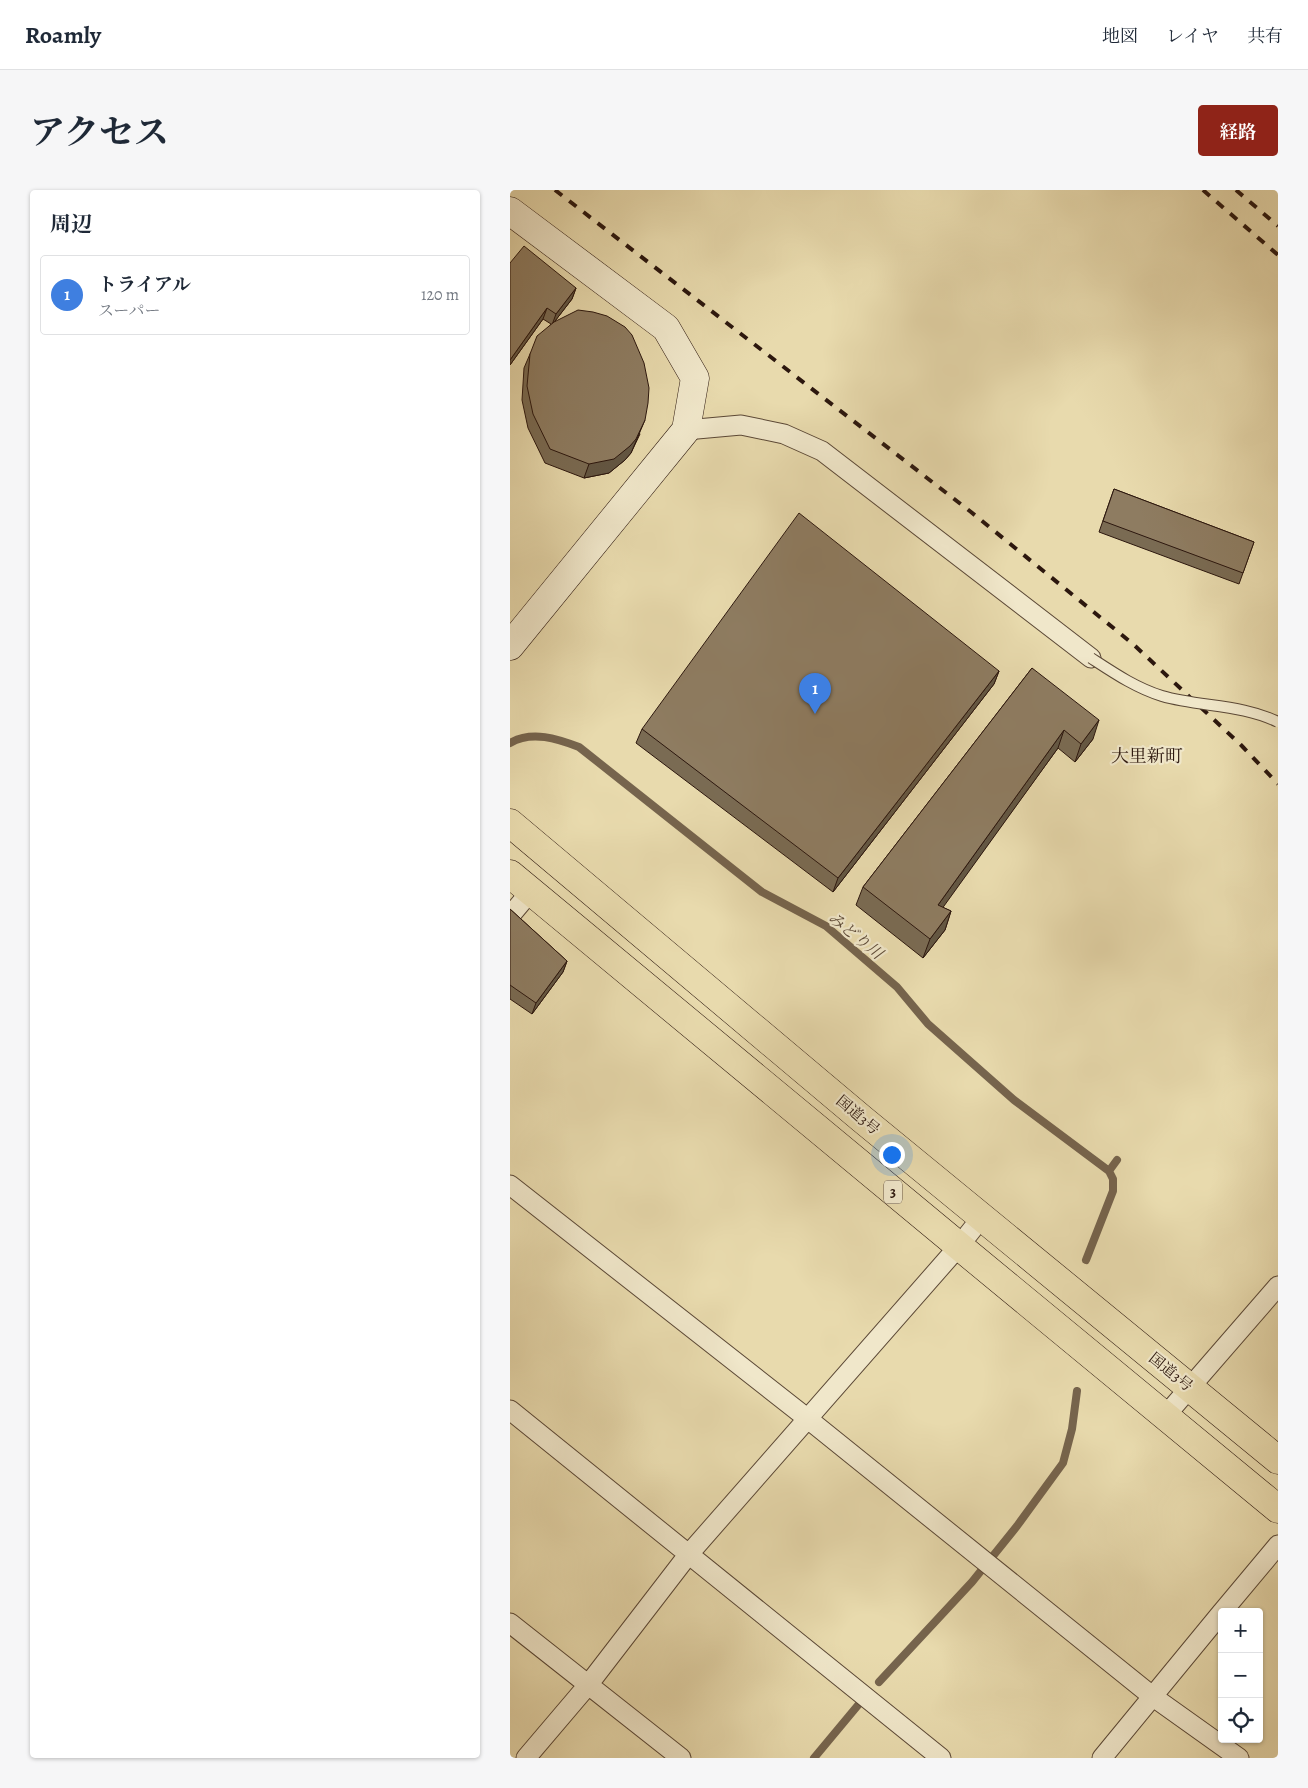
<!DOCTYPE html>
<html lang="ja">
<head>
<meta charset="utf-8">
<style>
  body { margin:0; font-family:Alegreya,"Noto Serif JP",serif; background:#f6f6f7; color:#1f2937 }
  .controls { position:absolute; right:15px; bottom:15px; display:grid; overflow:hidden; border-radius:5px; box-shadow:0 1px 4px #0004 }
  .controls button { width:45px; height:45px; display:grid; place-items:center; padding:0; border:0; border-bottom:1px solid #e0e1e3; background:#fff; color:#1f2937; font:25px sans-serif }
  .you { position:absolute; left:381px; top:964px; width:18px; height:18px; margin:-12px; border:4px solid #fff; border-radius:50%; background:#1a73e8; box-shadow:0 0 0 8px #1a73e833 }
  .badge { display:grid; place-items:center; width:32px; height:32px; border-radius:50%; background:#8f2418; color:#fff; font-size:16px; font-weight:700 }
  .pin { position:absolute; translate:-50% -41px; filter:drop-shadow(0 1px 2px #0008) }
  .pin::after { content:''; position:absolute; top:26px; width:18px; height:15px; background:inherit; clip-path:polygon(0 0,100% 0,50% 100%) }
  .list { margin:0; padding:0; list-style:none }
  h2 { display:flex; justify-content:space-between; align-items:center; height:65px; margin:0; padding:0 20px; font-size:21px }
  h2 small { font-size:16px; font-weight:400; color:#747a83 }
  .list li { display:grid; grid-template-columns:32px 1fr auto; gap:15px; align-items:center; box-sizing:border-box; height:80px; margin:0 10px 10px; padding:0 10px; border:1px solid #e0e1e3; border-radius:5px }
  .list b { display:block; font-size:19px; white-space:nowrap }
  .list p { margin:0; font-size:16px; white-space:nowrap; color:#747a83 }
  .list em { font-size:16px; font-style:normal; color:#747a83 }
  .icon { flex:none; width:28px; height:28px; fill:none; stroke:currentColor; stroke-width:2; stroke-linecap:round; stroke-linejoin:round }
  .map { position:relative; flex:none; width:768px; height:1568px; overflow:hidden; border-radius:5px }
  header { display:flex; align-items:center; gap:30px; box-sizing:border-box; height:70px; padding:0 25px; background:#fff; border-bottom:1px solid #e0e1e3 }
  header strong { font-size:24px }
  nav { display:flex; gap:28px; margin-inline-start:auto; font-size:18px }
  .intro { display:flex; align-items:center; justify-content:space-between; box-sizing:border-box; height:120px; padding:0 30px }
  h1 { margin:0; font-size:35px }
  .button { padding:12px 22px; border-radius:5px; background:#8f2418; color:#fff; font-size:18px; font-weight:700 }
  main { display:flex; gap:30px; padding:0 30px }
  aside { flex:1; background:#fff; border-radius:5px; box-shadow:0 1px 4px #0004 }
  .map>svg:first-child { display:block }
</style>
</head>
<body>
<header>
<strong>Roamly</strong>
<nav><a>地図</a><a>レイヤ</a><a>共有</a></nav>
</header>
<div class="intro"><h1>アクセス</h1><a class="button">経路</a></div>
<main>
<aside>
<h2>周辺<small></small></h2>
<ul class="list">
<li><span class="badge" style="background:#3f7fe0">1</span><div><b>トライアル</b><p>スーパー</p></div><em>120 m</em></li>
</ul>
</aside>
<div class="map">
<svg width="768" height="1568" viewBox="0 0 768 1568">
  <rect width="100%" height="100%" fill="#e8daad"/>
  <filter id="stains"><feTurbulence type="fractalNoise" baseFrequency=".004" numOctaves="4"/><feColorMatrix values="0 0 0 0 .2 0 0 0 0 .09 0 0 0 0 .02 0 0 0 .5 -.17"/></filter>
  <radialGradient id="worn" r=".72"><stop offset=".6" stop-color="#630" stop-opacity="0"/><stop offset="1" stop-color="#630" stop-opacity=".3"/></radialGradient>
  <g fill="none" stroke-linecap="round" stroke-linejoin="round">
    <path stroke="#76644d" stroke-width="8" d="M0,553C22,540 48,549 69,557L252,702L316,736L387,797L418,834L504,910L599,981L603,989V1001L576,1070
      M599,981L607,970
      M369,1492L462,1392L507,1336L553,1273L562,1239L567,1201
      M304,1568L354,1508"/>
    <defs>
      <path id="street" d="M176,240L231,235L274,244L312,261L581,468
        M0,726L21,701
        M0,995L298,1229L642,1506L729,1568
        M0,1220L431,1568
        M656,1225L768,1096
        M712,1422L768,1355
        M0,1433L171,1568
        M16,1568L78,1495L178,1365L449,1056L472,1027
        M592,1568L712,1422"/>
      <path id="secondary" d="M0,21L156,138L185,188L176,240L0,456"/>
      <path id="highway" d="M0,633L352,929L768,1270
        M0,684L449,1056L768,1319"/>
    </defs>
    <use href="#street" stroke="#5b4836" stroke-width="21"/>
    <use href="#secondary" stroke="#2c170e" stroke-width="29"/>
    <use href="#highway" stroke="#2c170e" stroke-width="29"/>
    <use href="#street" stroke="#f0e7ca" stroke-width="19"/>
    <use href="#secondary" stroke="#f0e7ca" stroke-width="28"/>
    <use href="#highway" stroke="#e8daad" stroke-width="28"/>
    <path stroke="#2c170e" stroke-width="4" stroke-dasharray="9 9" stroke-linecap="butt" d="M45,0L461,322L623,454L731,555L768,594
      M693,0L768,65
      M726,0L768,36"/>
    <defs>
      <path id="lane-bridge" d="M581,468C604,483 626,498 652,506C690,517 732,514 768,532"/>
    </defs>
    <use href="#lane-bridge" stroke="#5b4836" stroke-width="12" stroke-linecap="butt"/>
    <use href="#lane-bridge" stroke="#f0e7ca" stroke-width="10"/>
  </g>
  <path fill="#7a6b53" stroke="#2c170e" d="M0,73L66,98L62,109L45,131L130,244L121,263L115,270L99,283L74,288L35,273L18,238L12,210L14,178L20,164L41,134L33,129L0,175Z
    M604,299L744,352L729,394L589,342Z
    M522,478L583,549L565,572L548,558L432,717L441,721L435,740L413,768L346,715L353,697Z
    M489,481L484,494L323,702L126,553L132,539Z
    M0,719L57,771L53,782L22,824L0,809Z"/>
  <path fill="#635744" stroke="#2c170e" d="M66,98L62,109L42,135L46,124Z
    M37,118L33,129L0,175V170Z
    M135,230L121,263L115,270L99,283L74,288L79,274Z
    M489,481L484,494L323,702L328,688Z
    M589,530L583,549L565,572L571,554Z
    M554,540L548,558L421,734L428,715Z
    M441,721L435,740L413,768L420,749Z
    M57,771L53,782L22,824L26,813Z"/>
  <path fill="#8e7c61" stroke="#2c170e" d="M14,56L66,98L46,124L37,118L0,170V73Z
    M68,120L83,122L97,126L115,137L122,145L134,173L139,198L138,213L135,230L126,249L120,256L104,269L79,274L40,259L23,224L17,196L20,164L27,146L44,132Z
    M604,299L744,352L733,383L593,331Z
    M289,323L489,481L328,688L132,539Z
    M522,478L589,530L571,554L554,540L428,715L441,721L420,749L353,697Z
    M0,719L57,771L26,813L0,795Z"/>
  <g text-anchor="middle" stroke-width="4.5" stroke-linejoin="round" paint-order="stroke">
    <rect fill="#f0e7ca" stroke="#675546" stroke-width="1" x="374" y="990.5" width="18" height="23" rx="4"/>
    <g font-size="14" font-weight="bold" fill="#2c170e">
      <text x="383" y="1007">3</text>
    </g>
    <g font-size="15" fill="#2c170e" stroke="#f0e7ca">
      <text transform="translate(348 925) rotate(40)" y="5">国道3号</text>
      <text transform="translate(661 1182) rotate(39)" y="5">国道3号</text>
    </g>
    <g font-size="16" font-style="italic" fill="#5e4b38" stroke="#f0e7ca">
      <text transform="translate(346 745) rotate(39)" y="6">みどり川</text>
    </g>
    <g font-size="18" fill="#2c170e" stroke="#f0e7ca">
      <text x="637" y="572">大里新町</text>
    </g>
  </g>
  <rect width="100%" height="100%" filter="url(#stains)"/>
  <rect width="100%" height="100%" fill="url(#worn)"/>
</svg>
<div class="controls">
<button>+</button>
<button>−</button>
<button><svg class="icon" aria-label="locate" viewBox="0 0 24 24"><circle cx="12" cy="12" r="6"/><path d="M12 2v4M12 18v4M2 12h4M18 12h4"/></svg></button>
</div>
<div class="you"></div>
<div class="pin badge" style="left:305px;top:524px;background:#3f7fe0">1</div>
</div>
</main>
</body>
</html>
